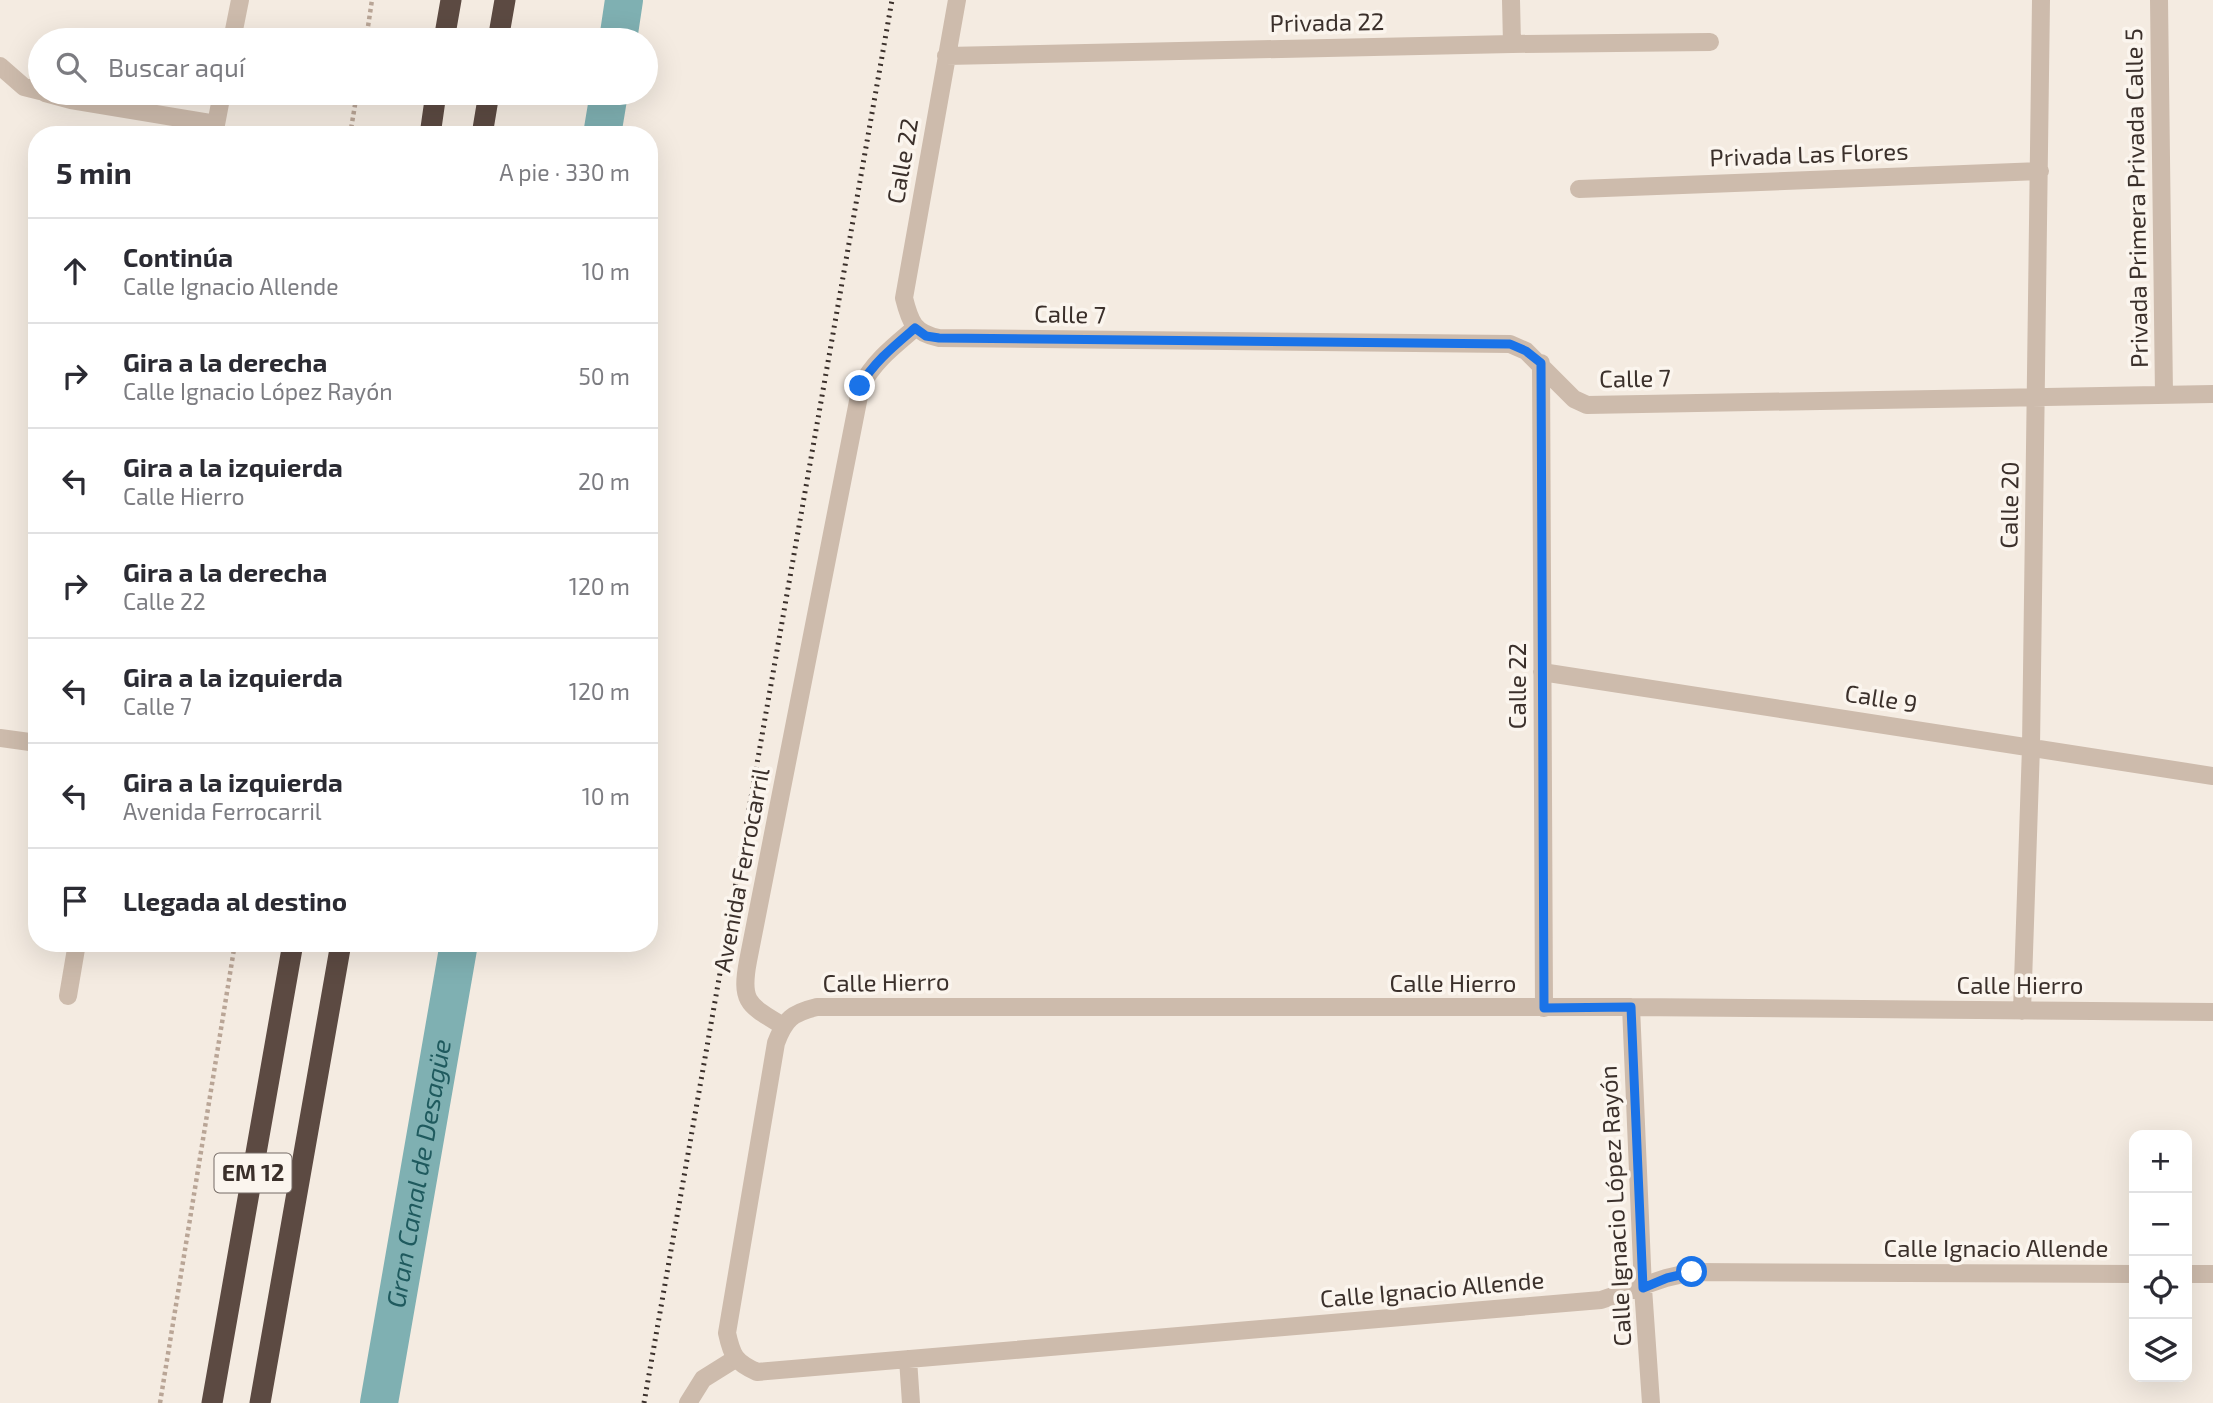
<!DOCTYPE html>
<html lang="es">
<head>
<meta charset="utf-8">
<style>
  body { margin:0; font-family:"Exo 2",sans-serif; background:#f7f7f7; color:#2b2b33 }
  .controls { position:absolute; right:21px; bottom:21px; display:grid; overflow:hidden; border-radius:14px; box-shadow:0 7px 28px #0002 }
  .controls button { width:63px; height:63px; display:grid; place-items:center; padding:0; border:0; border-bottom:2px solid #e1e1e2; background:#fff; color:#2b2b33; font:35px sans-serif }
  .stop { position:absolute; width:21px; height:21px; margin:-16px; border:5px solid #1a73e8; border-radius:50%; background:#fff }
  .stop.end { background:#1a73e8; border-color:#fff; box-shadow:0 2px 7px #0008 }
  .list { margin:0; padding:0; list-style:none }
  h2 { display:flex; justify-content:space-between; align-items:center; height:91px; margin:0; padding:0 28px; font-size:30px }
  h2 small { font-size:23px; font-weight:400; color:#7c7c81 }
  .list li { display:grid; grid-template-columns:46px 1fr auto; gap:21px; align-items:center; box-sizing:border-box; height:105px; padding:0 28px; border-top:2px solid #e1e1e2 }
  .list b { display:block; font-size:26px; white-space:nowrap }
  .list p { margin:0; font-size:23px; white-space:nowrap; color:#7c7c81 }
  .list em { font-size:23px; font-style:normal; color:#7c7c81 }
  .icon { flex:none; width:38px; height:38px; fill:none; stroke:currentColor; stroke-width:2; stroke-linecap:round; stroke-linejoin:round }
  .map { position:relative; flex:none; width:2213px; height:1403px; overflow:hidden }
  .search { position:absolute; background:#fff; box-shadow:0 7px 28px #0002; left:28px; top:28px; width:630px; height:77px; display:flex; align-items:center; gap:18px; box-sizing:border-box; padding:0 24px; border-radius:38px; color:#7c7c81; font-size:26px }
  .panel { position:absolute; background:#fff; box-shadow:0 7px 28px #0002; left:28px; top:126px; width:630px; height:826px; border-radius:28px }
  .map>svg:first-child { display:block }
</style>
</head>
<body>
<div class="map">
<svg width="2213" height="1403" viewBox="0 0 2213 1403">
  <rect width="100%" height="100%" fill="#f4ebe1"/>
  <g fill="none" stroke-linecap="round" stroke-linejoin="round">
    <g stroke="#7fb0b2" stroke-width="38">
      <path d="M618,40L624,0"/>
      <path d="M602,135L609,93"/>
      <path id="s1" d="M379,1403L459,943"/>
    </g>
    <path stroke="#b9a596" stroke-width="4.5" stroke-dasharray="3.5 3.5" stroke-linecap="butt" d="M366,40L372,0
      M350,135L357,93
      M160,1403L235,943"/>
    <path stroke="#cdbbac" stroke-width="18" d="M688,1403L703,1379L735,1359"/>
    <path stroke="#cdbbac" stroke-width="18" d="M957,0L904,298C910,322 914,333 939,338L1510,344L1526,351L1574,399L1587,405L2213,394
      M1511,0L1512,44
      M2159,0L2164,395
      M232,40L240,0
      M946,56L1512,44L1710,42
      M0,66L24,87L40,91
      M45,93L71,100L216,124
      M214,135L222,93
      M1579,189L2040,171
      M1541,363L1544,1008
      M1542,672L2213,776
      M0,738L37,743
      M68,996L77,943
      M1631,1007L1643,1288L1651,1403
      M2022,1011L2031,747L2041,0
      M783,1026C749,1005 740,1003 748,961L861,386C874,361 894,346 915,328
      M2134,1274L1692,1272L1666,1278L1601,1300L757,1372C735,1362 732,1356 727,1333L776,1043C785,1019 792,1013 817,1007H1631L2213,1012
      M2187,1274H2213
      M908,1359L911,1403"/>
    <path stroke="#5c4a42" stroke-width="21" d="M444,40L451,0
      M498,40L505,0
      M430,135L436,93
      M482,135L489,93
      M212,1403L293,943
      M260,1403L341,943"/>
    <path stroke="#3b302b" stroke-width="5" stroke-dasharray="2 5" stroke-linecap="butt" d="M644,1403L892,0"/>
  </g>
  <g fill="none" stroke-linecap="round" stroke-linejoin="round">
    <path stroke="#1a73e8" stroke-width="9" d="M860,386C874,362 894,346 915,328L926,336L939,338L1510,344L1526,351L1541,363L1544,1008L1631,1007L1643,1288L1667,1278L1692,1272"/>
  </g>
  <g text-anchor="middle" stroke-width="7" stroke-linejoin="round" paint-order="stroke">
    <rect fill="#fbf5ee" stroke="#756b66" stroke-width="2" x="214.5" y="1153.5" width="77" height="39" rx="5"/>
    <g font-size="23" font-weight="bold" fill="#3b302b">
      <text x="253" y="1181">EM 12</text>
    </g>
    <g font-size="24" fill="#3b302b" stroke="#fbf5ee">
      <text transform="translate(1327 23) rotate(-1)" y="8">Privada 22</text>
      <text transform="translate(1809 155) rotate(-2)" y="8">Privada Las Flores</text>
      <text transform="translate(903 161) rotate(-80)" y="8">Calle 22</text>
      <text transform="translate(2137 198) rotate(-91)" y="8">Privada Primera Privada Calle 5</text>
      <text transform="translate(1070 315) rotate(1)" y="8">Calle 7</text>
      <text transform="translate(1635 379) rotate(-1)" y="8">Calle 7</text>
      <text transform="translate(2010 505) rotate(-89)" y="8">Calle 20</text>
      <text transform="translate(1518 686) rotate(-90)" y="8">Calle 22</text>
      <text transform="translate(1881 699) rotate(9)" y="8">Calle 9</text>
      <text transform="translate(742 870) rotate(-79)" y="8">Avenida Ferrocarril</text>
      <text transform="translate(886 983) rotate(-1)" y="8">Calle Hierro</text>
      <text x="1453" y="992">Calle Hierro</text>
      <text x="2020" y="994">Calle Hierro</text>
      <text transform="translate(1616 1206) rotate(-93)" y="8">Calle Ignacio López Rayón</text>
      <text x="1996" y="1257">Calle Ignacio Allende</text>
      <text transform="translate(1432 1290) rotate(-5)" y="8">Calle Ignacio Allende</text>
    </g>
    <g font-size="26" font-style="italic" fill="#1f5a5e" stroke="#fbf5ee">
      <text dy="9" stroke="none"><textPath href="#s1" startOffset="233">Gran Canal de Desagüe</textPath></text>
    </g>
  </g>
</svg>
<div class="controls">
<button>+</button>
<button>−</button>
<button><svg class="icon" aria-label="locate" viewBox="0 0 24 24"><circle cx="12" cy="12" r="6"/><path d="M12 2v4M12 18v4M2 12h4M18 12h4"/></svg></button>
<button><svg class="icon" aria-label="layers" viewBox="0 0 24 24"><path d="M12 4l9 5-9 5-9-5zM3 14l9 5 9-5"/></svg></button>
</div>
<div class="stop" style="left:1692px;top:1272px"></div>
<div class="stop end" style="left:860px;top:386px"></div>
<div class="search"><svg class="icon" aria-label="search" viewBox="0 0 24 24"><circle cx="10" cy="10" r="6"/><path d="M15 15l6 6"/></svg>Buscar aquí</div>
<section class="panel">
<h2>5 min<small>A pie · 330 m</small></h2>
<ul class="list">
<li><svg class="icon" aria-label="ahead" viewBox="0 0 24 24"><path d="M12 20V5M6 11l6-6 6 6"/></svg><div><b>Continúa</b><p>Calle Ignacio Allende</p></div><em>10 m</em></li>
<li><svg class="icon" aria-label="right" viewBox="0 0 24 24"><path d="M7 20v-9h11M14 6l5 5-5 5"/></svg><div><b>Gira a la derecha</b><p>Calle Ignacio López Rayón</p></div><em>50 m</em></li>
<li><svg class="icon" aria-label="left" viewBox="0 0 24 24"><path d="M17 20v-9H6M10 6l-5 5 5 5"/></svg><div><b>Gira a la izquierda</b><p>Calle Hierro</p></div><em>20 m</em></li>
<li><svg class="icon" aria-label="right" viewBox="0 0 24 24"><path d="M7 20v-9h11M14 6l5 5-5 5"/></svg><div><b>Gira a la derecha</b><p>Calle 22</p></div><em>120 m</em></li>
<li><svg class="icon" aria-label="left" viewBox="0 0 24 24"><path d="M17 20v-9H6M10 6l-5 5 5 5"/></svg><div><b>Gira a la izquierda</b><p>Calle 7</p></div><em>120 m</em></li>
<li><svg class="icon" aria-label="left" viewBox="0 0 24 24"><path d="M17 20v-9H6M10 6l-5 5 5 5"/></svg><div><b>Gira a la izquierda</b><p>Avenida Ferrocarril</p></div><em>10 m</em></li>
<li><svg class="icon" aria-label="arrive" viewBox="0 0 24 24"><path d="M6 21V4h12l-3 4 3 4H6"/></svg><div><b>Llegada al destino</b></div></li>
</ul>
</section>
</div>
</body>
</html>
